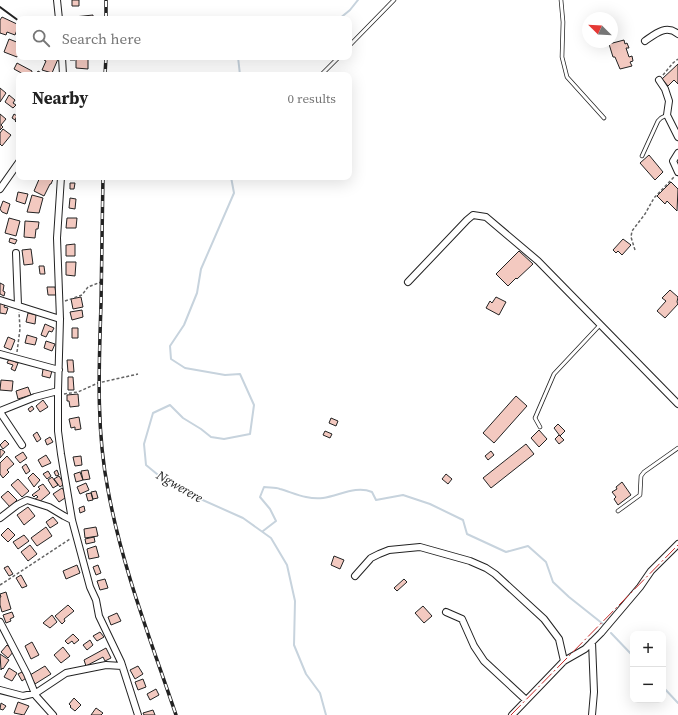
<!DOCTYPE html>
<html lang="en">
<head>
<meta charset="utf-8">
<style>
  body { margin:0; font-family:"Source Serif 4",serif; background:#f2f2f2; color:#222 }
  .controls { position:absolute; right:12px; bottom:12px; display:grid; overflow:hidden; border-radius:8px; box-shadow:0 4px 16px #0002 }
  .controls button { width:36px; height:36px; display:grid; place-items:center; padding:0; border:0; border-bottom:1px solid #e0e0e0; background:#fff; color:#222; font:20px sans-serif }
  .compass { position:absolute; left:582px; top:12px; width:36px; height:36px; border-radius:50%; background:#fff; box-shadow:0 4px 16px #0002; rotate:294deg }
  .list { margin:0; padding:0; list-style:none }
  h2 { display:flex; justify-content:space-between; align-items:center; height:52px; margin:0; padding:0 16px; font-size:17px }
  h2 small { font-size:13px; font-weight:400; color:#767676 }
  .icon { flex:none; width:22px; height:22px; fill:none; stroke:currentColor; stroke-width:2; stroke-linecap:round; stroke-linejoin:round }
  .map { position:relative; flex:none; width:678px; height:715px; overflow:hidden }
  .search { position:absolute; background:#fff; box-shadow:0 4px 16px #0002; left:16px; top:16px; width:336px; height:44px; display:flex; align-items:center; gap:10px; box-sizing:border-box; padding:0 14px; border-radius:8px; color:#767676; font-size:15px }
  .panel { position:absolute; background:#fff; box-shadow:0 4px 16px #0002; left:16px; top:72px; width:336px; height:108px; border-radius:8px }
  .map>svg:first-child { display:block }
</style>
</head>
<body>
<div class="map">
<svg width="678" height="715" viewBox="0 0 678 715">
  <rect width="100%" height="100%" fill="#fff"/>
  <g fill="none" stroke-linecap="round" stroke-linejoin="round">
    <path stroke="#c7d3dd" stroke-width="2" d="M339,19L350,10L358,0
      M238,57L240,75
      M231,177L234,193L201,269L197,293L184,325L170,346L171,359L185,368L225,375L240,374L254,405L250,434L224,439L211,437L201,429L183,418L170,405L153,413L144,444L146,465L163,479L187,493L243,518L271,538L287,565L295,601L294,645L306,674L320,693L326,715
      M263,531L276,521L270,509L260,497L264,487C269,488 275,487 280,489C294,493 307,500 323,498C339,496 356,485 372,492L376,500L403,495L430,504L463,520L467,534L506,552L528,546L546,562L553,582L569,597L603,624
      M611,633L633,656
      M663,687L678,703"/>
  </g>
  <path fill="#f3c9c0" stroke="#222" d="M72,0H79V6H72Z
    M93,15V19H75L74,17Z
    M2,17L19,25L15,35L7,32L6,35L0,33V20Z
    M9,39L19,43V51L17,57L4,52Z
    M624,40L625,44L627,43L629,48H626L629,57L632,56L633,61L630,62L632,66L620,69L615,57H613L609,44Z
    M46,57H54L58,59L52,73L42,70L46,61L44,60Z
    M69,57H74L75,60H70Z
    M76,57H88V69L76,68Z
    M17,63L32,71L31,75H25L14,69Z
    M678,64V84L674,80L668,86L662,79Z
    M38,71L45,75H36Z
    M0,88L6,93L0,102Z
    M9,95L15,100L13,103L16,105L13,108L5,102Z
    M0,114L6,119L1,125L3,127L0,130Z
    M14,114L17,116L15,120L12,118Z
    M19,116V125L15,121Z
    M3,129L11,135L2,146L0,144V133Z
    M649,155L663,172L655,180L640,163Z
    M40,177H54L51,184H50L44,196L34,191Z
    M671,182L678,189L677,211L667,201L665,204L657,196Z
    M70,183H75L74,189H70Z
    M18,192L28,194L25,204L16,201Z
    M32,195L43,198L39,213L27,212Z
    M70,198L76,199L75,209L69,208Z
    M3,201L10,204L7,214L2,212L0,209Z
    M9,218L20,221L16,236L5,233Z
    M67,218H77L76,228H66Z
    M25,221L39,222L38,229H36L35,238L24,237Z
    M10,238L17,240L15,244L9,242Z
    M623,239L631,245L622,255L618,251L616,253L613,250Z
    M75,244V256H66V245Z
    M31,249L33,264L24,265L22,250Z
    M519,251L533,264L517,279L516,278L508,286L496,274Z
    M66,262H76L75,276L66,275Z
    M39,266H44L45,274H40Z
    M0,283L4,285L3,291L5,292L4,296L0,294Z
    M47,287H55L56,295H48Z
    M670,290L678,297L677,302L678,304L665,318L657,311L666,301L662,298Z
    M81,297L83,307L73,309L71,299Z
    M496,297L506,302L499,315L486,308L490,301L492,303Z
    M0,303L5,304L4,307L8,308L6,314L0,313Z
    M82,310L83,317L72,320L70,312Z
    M28,313L36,315L35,324L26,322Z
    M45,324L54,328L52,332L49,331L46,337L41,335Z
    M72,328H78V338H72Z
    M27,335L37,338L35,345L25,343Z
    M8,337L15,340L11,350L4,347Z
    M46,341L55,344L52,351L44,348Z
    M9,359L18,363L15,371L11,369L13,365L7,363Z
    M67,360H73L74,372H68Z
    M43,369L52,371L50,378L42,376Z
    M68,377H73L74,390H68Z
    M1,380L13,381L12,391L0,390Z
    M28,387L31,395L18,399L16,391Z
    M78,394L79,406L70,407L69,401H67V395Z
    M516,396L527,406L494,443L483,433Z
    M43,400L48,407L40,412L36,406Z
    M32,406L34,409L30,412L28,409Z
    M79,417L81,429L75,430V427L71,428L69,419Z
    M331,418L338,421L336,426L329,423Z
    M558,424L565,431L560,436L554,428Z
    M539,430L547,439L539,447L531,438Z
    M325,431L332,434L330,438L323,435Z
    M37,432L41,439L37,442L33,435Z
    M559,435L564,440L559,444L555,439Z
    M50,437L53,442L47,445L45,440Z
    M5,440L9,444L3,449L0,445Z
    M526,444L534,454L491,488L483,478Z
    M1,449L5,452L0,458V450Z
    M491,451L494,455L488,460L485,456Z
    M23,452L27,458L20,463L15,457Z
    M46,455L51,463L42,467L38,460Z
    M7,456L14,464L7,470L9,472L3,478L0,474V463Z
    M81,456L82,465L75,466L73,457Z
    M26,464L30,471L26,474L22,467Z
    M57,470L59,475L56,476L54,472Z
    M88,470L90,479L83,480L81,471Z
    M48,471L51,476L47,479L43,474Z
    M80,472L83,480L76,482L74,474Z
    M33,473L40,480L34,487L28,478Z
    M446,474L452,479L448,484L442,479Z
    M59,476L64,484L60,487L54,479Z
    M52,477L58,485L53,488L48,480Z
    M18,479L29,491L22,497L11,485Z
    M622,482L631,495L618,505L614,499L616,497L612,492L617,489L616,487Z
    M86,483L89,490L80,494L77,487Z
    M43,484L50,493L38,503L35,499L38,497L36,495L34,497L32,495L40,489L38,487Z
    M62,488L68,496L59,502L53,494Z
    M8,491L17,500L10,507L1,497Z
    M96,491L98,498L93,499L91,492Z
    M91,493L93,500L88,501L86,494Z
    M84,506L85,511L80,513L79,508Z
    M28,507L35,516L24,525L17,515Z
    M53,517L58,523L50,528L46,522Z
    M46,527L52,536L37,546L31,538Z
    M96,527L98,536L85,538L84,529Z
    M8,528L15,535L8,542L1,535Z
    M24,535L29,541L18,549L13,542Z
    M94,537L95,542L86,544L85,539Z
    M30,545L37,554L28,561L21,552Z
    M96,546L99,557L89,559L87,549Z
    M334,556L344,560L340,569L331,565Z
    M77,565L80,573L66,579L63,571Z
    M98,565L101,573L96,575L93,567Z
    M8,566L13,574L9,576L4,568Z
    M21,575L27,586L22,588L16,578Z
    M105,579L108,588L100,590L97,581Z
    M404,579L407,582L397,591L394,588Z
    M6,592L11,609L2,612L0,605V597H1L0,594Z
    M68,605L74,611L64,619L65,621L62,624L55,616Z
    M423,606L432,616L424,623L415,613Z
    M12,612L14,617L10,619L11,621L6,623L3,615Z
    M117,613L121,621L111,625L108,617Z
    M52,615L57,622L50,628L43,623Z
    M100,632L104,637L97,641L93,636Z
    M73,634L79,640L74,644L72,641L68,644L65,641Z
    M90,640L93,645L87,650L83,645Z
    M32,642L39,655L31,659L25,646Z
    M7,645L14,651L8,658L1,652Z
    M63,647L70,656L61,663L54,655Z
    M106,648L111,658L105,661L103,657L86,666L84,660Z
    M0,654L9,660L3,669L2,668L1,670Z
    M45,666L51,674L35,684L30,675Z
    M138,666L143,674L135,679L130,670Z
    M9,668L17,673L12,681L4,677Z
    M22,672L26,678L22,681L18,674Z
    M143,679L146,687L138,690L135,682Z
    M156,689L159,695L150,700L147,694Z
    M74,698L81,705L75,711L70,707L71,706L69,704Z
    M18,702L29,706L24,715L14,713Z
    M1,703L6,706L3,710L0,709Z
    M96,708L103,713L101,715H91Z
    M153,710L155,715H144L143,713Z"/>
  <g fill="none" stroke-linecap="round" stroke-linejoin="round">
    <defs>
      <path id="service" d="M561,0L563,22L562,57L567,77L604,118
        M349,46L394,0
        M321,75L339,57
        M642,156L658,121L661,118L667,115
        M540,427L535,418L554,374L600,325
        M618,511L640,495L641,476L644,472L678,448"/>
      <path id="minor" d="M57,0L59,19
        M645,41C655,34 666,24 678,34
        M62,57L63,75
        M659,80L665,89L669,101L667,115L678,137
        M678,153L673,161L678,172
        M61,177L57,238L60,319L58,391V431L61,454L72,520L90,587L96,600L99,616L121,662L138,715
        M0,189L19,162
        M16,253L18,305
        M408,282L467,220L473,215L486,217L538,261L678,404
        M0,300L60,319
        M0,354L59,370
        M0,411L35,397L58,391
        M0,412L22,445
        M0,518L17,505L27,500L49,507L64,516L72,520
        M355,576L371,558L379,554L389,550L420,547L470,561L486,568L495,574L544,619L559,639L564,661
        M446,612L462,619L474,646L484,661L526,700
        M0,622L27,674L36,696L53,715
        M0,690L23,696L36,693L66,673L106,665L122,666
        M512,715L564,661L585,649L601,633L640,587L651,571L678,544
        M592,715L594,692L592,642"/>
    </defs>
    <use href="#service" stroke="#222" stroke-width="4.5"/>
    <use href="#minor" stroke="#222" stroke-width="8"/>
    <path stroke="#646464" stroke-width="1.5" stroke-dasharray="3 2" stroke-linecap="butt" d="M663,75L673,63L678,59
      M635,250L631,237L632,231L645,214L654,198L675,176
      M65,301L82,295L88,287L101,282
      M17,352L20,329L19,312
      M64,394L78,392L98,383L138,374
      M0,585L70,539"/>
    <use href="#service" stroke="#fff" stroke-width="3"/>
    <use href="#minor" stroke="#fff" stroke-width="6"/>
    <defs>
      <path id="rail" d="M106,19V0
        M105,75L106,57
        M103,177C102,219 102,261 101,304C99,366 96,429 108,490C122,567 151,641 176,715"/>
    </defs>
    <use href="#rail" stroke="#222" stroke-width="3.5"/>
    <use href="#rail" stroke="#fff" stroke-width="2" stroke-dasharray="6" stroke-linecap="butt"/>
    <path stroke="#222" stroke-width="2" d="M0,7L19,21"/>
    <path stroke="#c62828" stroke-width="1" stroke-dasharray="14 3 2 3" stroke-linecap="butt" d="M511,715L678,545"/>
  </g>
  <g text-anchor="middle" stroke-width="3" stroke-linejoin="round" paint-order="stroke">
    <g font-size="13" font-style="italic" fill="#222" stroke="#fff">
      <text transform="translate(180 486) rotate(30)" y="5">Ngwerere</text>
    </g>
  </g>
</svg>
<div class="controls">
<button>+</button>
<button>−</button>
</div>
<svg class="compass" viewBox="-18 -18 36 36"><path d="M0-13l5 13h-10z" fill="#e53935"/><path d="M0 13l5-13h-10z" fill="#767676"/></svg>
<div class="search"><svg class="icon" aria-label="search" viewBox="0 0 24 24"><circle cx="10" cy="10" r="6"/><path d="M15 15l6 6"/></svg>Search here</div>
<section class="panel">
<h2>Nearby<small>0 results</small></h2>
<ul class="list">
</ul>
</section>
</div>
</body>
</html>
